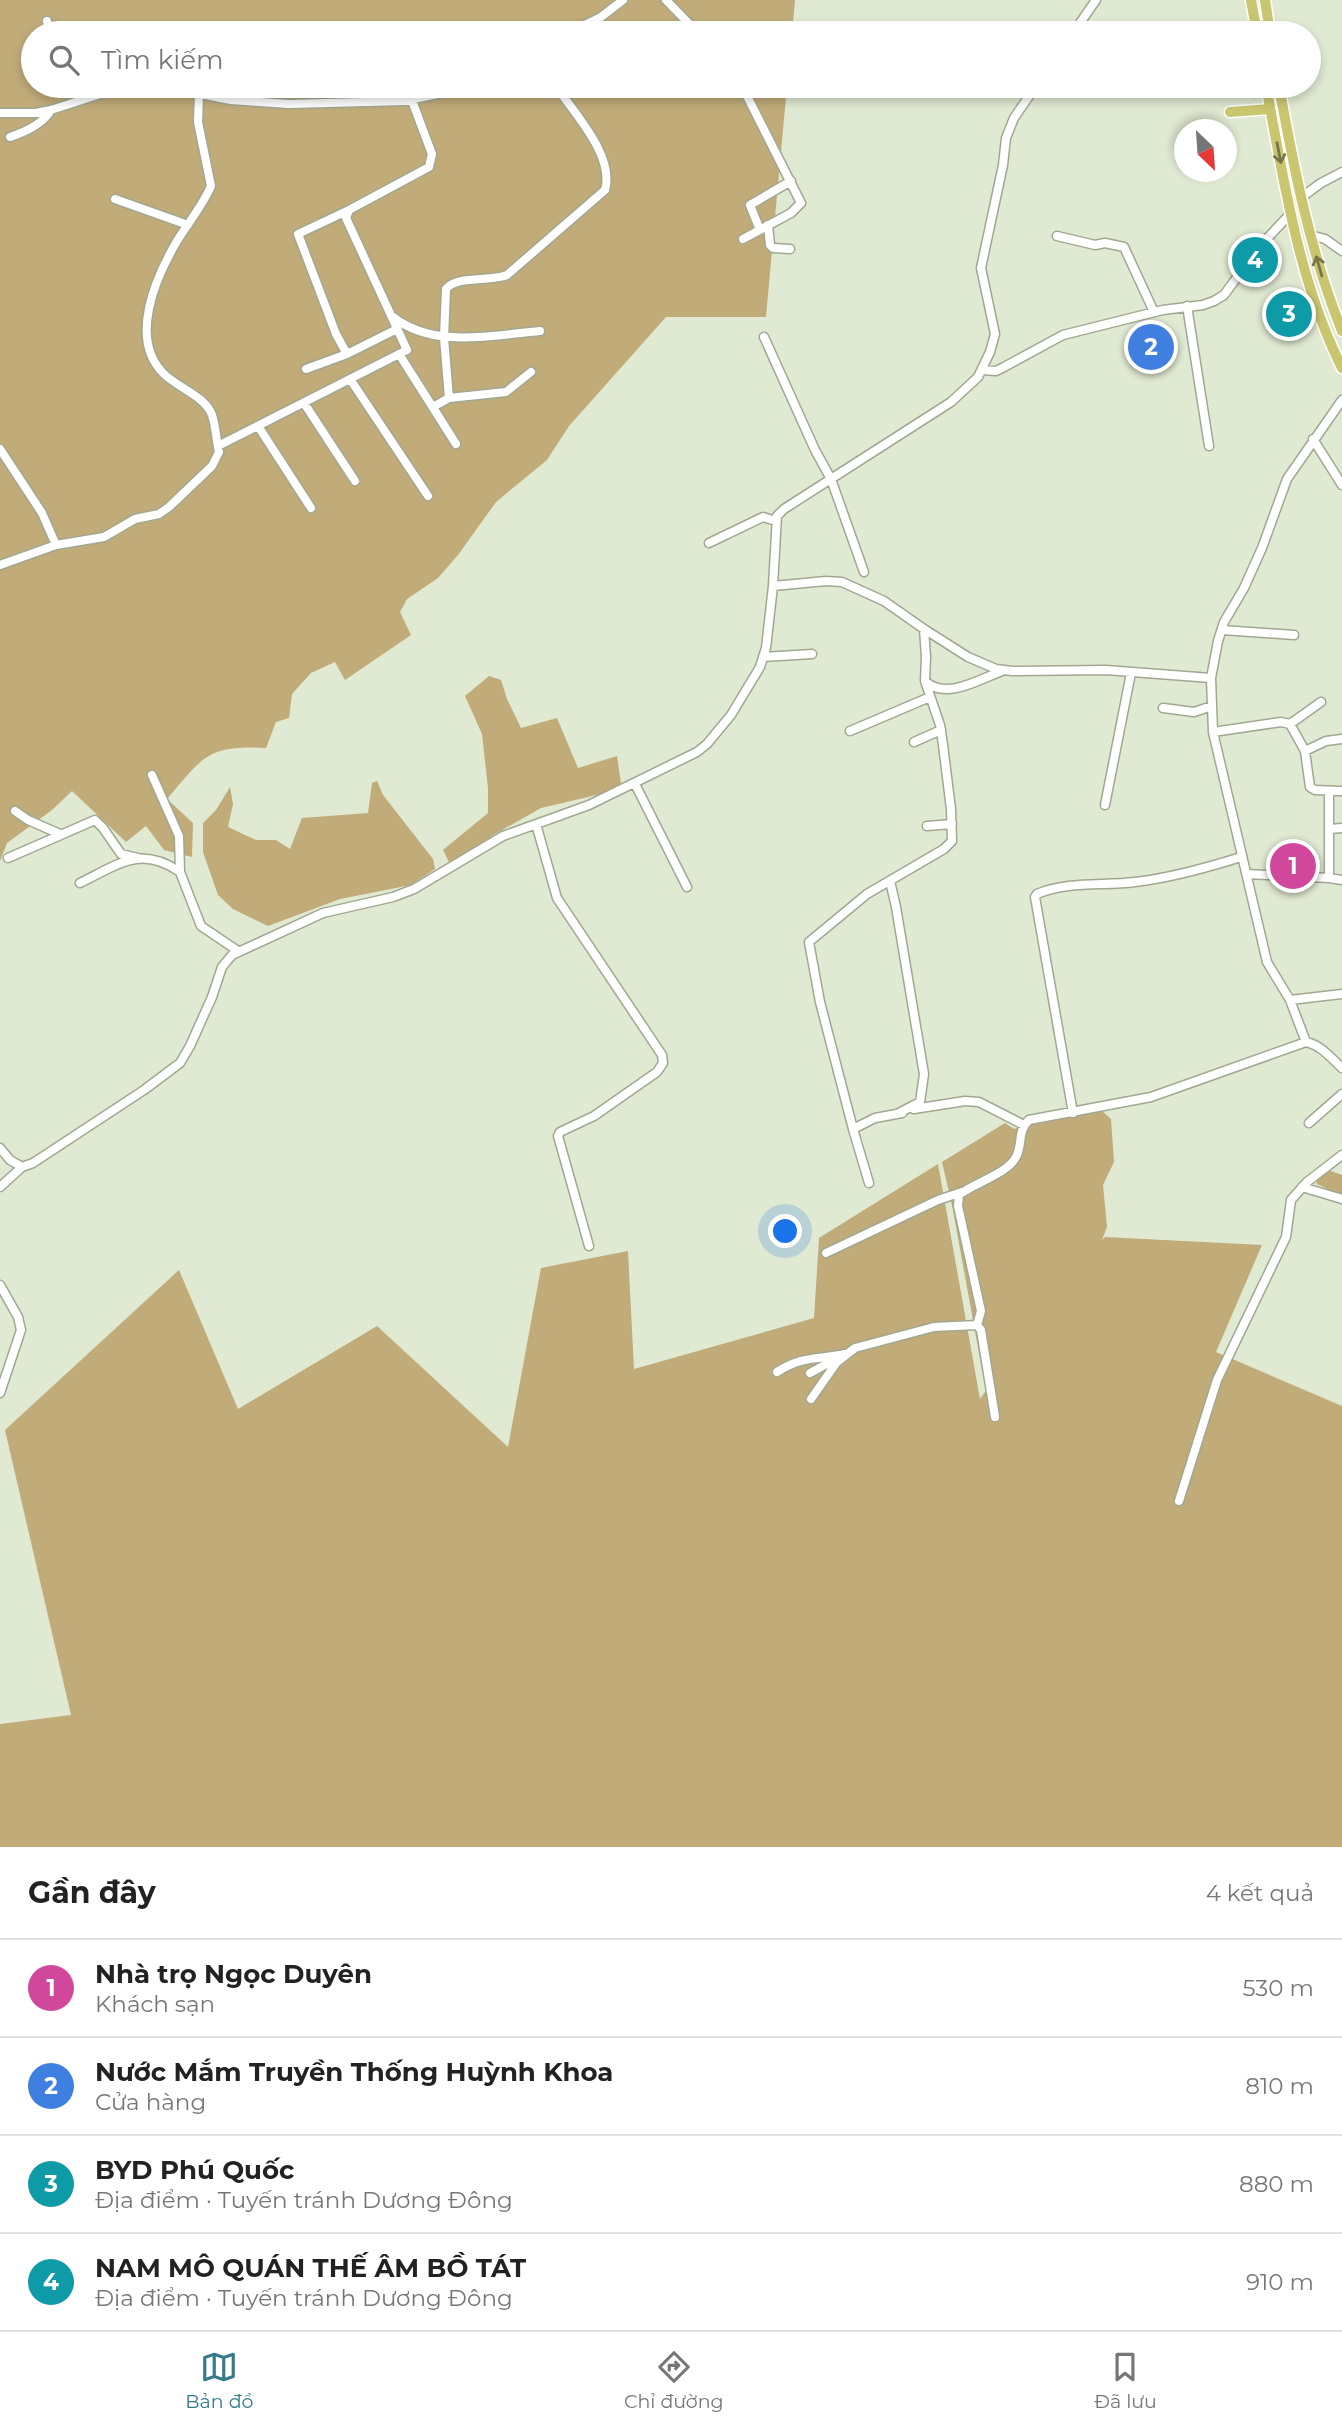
<!DOCTYPE html>
<html lang="vi">
<head>
<meta charset="utf-8">
<style>
  body { margin:0; font-family:Montserrat,sans-serif; background:#f2f2f2; color:#222 }
  .compass { position:absolute; left:1174px; top:119px; width:63px; height:63px; border-radius:50%; background:#fff; box-shadow:0 4px 10px #0003; rotate:155deg }
  .you { position:absolute; left:786px; top:1232px; width:24px; height:24px; margin:-18px; border:5px solid #fff; border-radius:50%; background:#1a73e8; box-shadow:0 0 0 10px #1a73e833 }
  .badge { display:grid; place-items:center; width:46px; height:46px; border-radius:50%; background:#377b8a; color:#fff; font-size:23px; font-weight:700 }
  .pin { position:absolute; translate:-50% -50%; border:4px solid #fff; box-shadow:0 2px 7px #0006 }
  .list { margin:0; padding:0; list-style:none }
  h2 { display:flex; justify-content:space-between; align-items:center; height:91px; margin:0; padding:0 28px; font-size:30px }
  h2 small { font-size:23px; font-weight:400; color:#767676 }
  .list li { display:grid; grid-template-columns:46px 1fr auto; gap:21px; align-items:center; box-sizing:border-box; height:98px; padding:0 28px; border-top:2px solid #e0e0e0 }
  .list b { display:block; font-size:26px; white-space:nowrap }
  .list p { margin:0; font-size:23px; white-space:nowrap; color:#767676 }
  .list em { font-size:23px; font-style:normal; color:#767676 }
  .icon { flex:none; width:38px; height:38px; fill:none; stroke:currentColor; stroke-width:2; stroke-linecap:round; stroke-linejoin:round }
  .map { position:relative; flex:none; width:1342px; height:1847px; overflow:hidden }
  .search { position:absolute; background:#fff; box-shadow:0 4px 10px #0003; left:21px; right:21px; top:21px; height:77px; display:flex; align-items:center; gap:18px; box-sizing:border-box; padding:0 24px; border-radius:38px; color:#767676; font-size:26px }
  .sheet { height:483px; background:#fff }
  nav { display:flex; justify-content:space-around; align-items:center; box-sizing:border-box; height:98px; border-top:2px solid #e0e0e0; background:#fff; font-size:19px; color:#767676 }
  nav a { display:grid; justify-items:center; gap:4px }
  nav .on { color:#377b8a }
  .map>svg:first-child { display:block }
</style>
</head>
<body>
<div class="map">
<svg width="1342" height="1847" viewBox="0 0 1342 1847">
  <rect width="100%" height="100%" fill="#e0e9d2"/>
  <path fill="#c0ab79" d="M0,0H795L792,33H33V86H787L766,317H666L569,426L547,460L496,502L458,555L438,578L407,599L400,612L411,635L345,680L335,662L311,673L292,694L289,718L276,722L266,748C207,745 203,757 167,799L193,823L192,857L164,850L146,826L126,842L72,791L52,810L7,843L0,861Z
    M489,676L501,680L507,699L521,728L557,718L578,768L617,756L621,784L605,793L541,808L495,834L450,864L443,850L488,813V788L482,734L465,696Z
    M377,781L383,795L433,859L435,869L411,885L340,899L268,926L233,909L218,895L203,852V823L216,810L230,787L233,804L228,827L256,840H276L290,849L302,818L368,813L372,783Z
    M1101,1110L1111,1119L1114,1162L1103,1185L1107,1227L1102,1240L1105,1237L1262,1245L1216,1352L1342,1406V1847H0V1724L71,1715L5,1430L179,1270L238,1409L377,1326L508,1447L541,1268L628,1251L634,1369L814,1318L819,1238L938,1164L980,1399L988,1388L985,1386L952,1205L942,1162L1005,1123L1014,1129L1031,1123Z
    M1328,1170L1342,1175V1196L1317,1184L1316,1179Z"/>
  <g fill="none" stroke-linecap="round" stroke-linejoin="round">
    <defs>
      <path id="minor" d="M666,0L698,33
        M47,21L49,33
        M568,33L601,17L623,0
        M1073,33L1096,0
        M72,86L88,97
        M160,86L231,100L288,104L404,101L475,86
        M742,86L801,203L791,213L743,239
        M0,113H36L51,110L125,86
        M10,137C25,132 43,124 51,110
        M1302,197L1321,183L1342,172
        M115,199L188,225
        M768,225L770,245L773,248L790,249
        M760,230L750,205L791,181
        M1310,235L1325,239L1342,251
        M1057,236L1095,245L1105,243L1124,247L1154,312
        M1187,306L1209,446
        M393,317C434,349 492,335 540,331
        M764,337L815,450L831,479L864,572
        M347,354L336,334L298,234L349,210
        M399,354L456,444
        M306,369L347,354L397,329
        M982,370L996,371L1004,367L1063,335L1163,310L1203,305L1214,301L1224,295L1261,245L1290,214
        M350,379L428,496
        M449,398L506,392L531,372
        M1342,400L1287,479L1262,548L1244,588L1224,622L1218,641L1211,678L1213,732L1267,962L1290,1000L1306,1042C1321,1045 1331,1058 1342,1068
        M304,403L355,481
        M433,407L449,398L444,338L446,289C457,275 490,282 507,275L605,190C615,156 574,113 556,86
        M258,426L311,508
        M1313,439L1342,485
        M218,446L407,350L346,218L349,210L429,167L432,154L411,98
        M0,449L42,513L56,545
        M709,543L763,517L776,521
        M0,565L56,545L104,537L135,519L159,514L169,507L212,466L219,452C216,440 216,427 212,415C205,396 178,388 164,374C128,339 156,277 177,241C188,223 203,205 211,186L198,122L199,93
        M773,586L826,581L842,582L884,601L924,629L968,657L996,669L1012,671L1106,670L1211,678
        M1222,630L1294,635
        M763,657L812,654
        M926,682C947,700 980,679 1002,671
        M1163,708L1194,712L1212,706
        M1290,724L1321,702
        M850,731L930,697
        M1213,732L1281,722L1290,724L1305,751L1310,787L1315,790L1342,791
        M914,742L941,730
        M1305,751L1326,741L1342,739
        M152,775L179,836L180,872L201,926L238,951
        M635,784L687,887
        M1105,805L1131,673
        M15,811L28,820L60,834
        M536,824L557,898L662,1055L663,1063L657,1072L594,1116L560,1132L558,1136L589,1246
        M927,826L952,824
        M1330,829L1342,828
        M8,858L95,820L103,828L121,854L138,858
        M1247,874L1329,878V791
        M1329,878L1342,880
        M890,881L896,907L924,1074L920,1102L897,1114
        M80,883C119,864 140,845 180,872
        M1290,1000L1342,994
        M914,1109L965,1101L979,1102L1024,1125
        M1073,1113L1035,897L1037,894C1067,881 1103,886 1135,882C1171,878 1206,868 1241,857
        M1309,1123L1342,1094
        M853,1129L820,1002L809,942L867,894L944,849L952,841L951,809L943,745L940,725L925,681L926,657L924,629
        M0,1148L10,1160L22,1167L33,1163L144,1090L180,1063L190,1046L212,997L222,967L232,955L323,913L393,897L414,889L503,836L589,805L697,752L707,744L731,715L760,667L766,648L773,586L777,516L784,509L951,402L978,377L990,352L995,334L981,268L1003,165L1006,138L1014,118L1036,86
        M869,1183L853,1129L875,1118L902,1113
        M0,1187L22,1167
        M1302,1187L1342,1199
        M826,1253L938,1200L962,1192
        M0,1285L18,1317L21,1330L0,1393
        M977,1325L981,1330L995,1417
        M777,1372C804,1355 817,1360 845,1354L810,1373
        M811,1399L837,1362L855,1348L934,1327L977,1325L981,1311L958,1206L959,1195C974,1183 1007,1174 1016,1157C1023,1144 1017,1131 1029,1120L1151,1097L1306,1042
        M1179,1501L1217,1380L1286,1237L1291,1200L1307,1182L1342,1155"/>
      <path id="major" d="M1251,0L1257,33
        M1265,0L1270,33
        M1266,86C1284,181 1298,280 1342,368
        M1279,86C1294,169 1310,252 1342,331
        M1230,112L1270,109"/>
    </defs>
    <use href="#minor" stroke="#a0a892" stroke-width="11"/>
    <use href="#major" stroke="#fff" stroke-width="13"/>
    <use href="#minor" stroke="#fff" stroke-width="8"/>
    <use href="#major" stroke="#cac670" stroke-width="10"/>
  </g>
  <defs><path id="oneway-shaft" d="M-6 0H5M1.5-3L5.5 0L1.5 3" fill="none" stroke-width="1.6" stroke-linecap="round" stroke-linejoin="round" transform="scale(1.75)"/></defs>
  <g stroke="#767646">
    <use href="#oneway-shaft" transform="translate(1279 153) rotate(79)"/>
    <use href="#oneway-shaft" transform="translate(1319 266) rotate(-106)"/>
  </g>
</svg>
<svg class="compass" viewBox="-18 -18 36 36"><path d="M0-13l5 13h-10z" fill="#e53935"/><path d="M0 13l5-13h-10z" fill="#767676"/></svg>
<div class="you"></div>
<div class="pin badge" style="left:1293px;top:866px;background:#d1479c">1</div>
<div class="pin badge" style="left:1151px;top:347px;background:#3f7fe0">2</div>
<div class="pin badge" style="left:1289px;top:314px;background:#0f9aa8">3</div>
<div class="pin badge" style="left:1255px;top:260px;background:#0f9aa8">4</div>
<div class="search"><svg class="icon" aria-label="search" viewBox="0 0 24 24"><circle cx="10" cy="10" r="6"/><path d="M15 15l6 6"/></svg>Tìm kiếm</div>
</div>
<section class="sheet">
<h2>Gần đây<small>4 kết quả</small></h2>
<ul class="list">
<li><span class="badge" style="background:#d1479c">1</span><div><b>Nhà trọ Ngọc Duyên</b><p>Khách sạn</p></div><em>530 m</em></li>
<li><span class="badge" style="background:#3f7fe0">2</span><div><b>Nước Mắm Truyền Thống Huỳnh Khoa</b><p>Cửa hàng</p></div><em>810 m</em></li>
<li><span class="badge" style="background:#0f9aa8">3</span><div><b>BYD Phú Quốc</b><p>Địa điểm · Tuyến tránh Dương Đông</p></div><em>880 m</em></li>
<li><span class="badge" style="background:#0f9aa8">4</span><div><b>NAM MÔ QUÁN THẾ ÂM BỒ TÁT</b><p>Địa điểm · Tuyến tránh Dương Đông</p></div><em>910 m</em></li>
</ul>
</section>
<nav>
<a class="on"><svg class="icon" aria-label="map" viewBox="0 0 24 24"><path d="M3 6l6-2 6 2 6-2v14l-6 2-6-2-6 2zM9 4v14M15 6v14"/></svg>Bản đồ</a>
<a><svg class="icon" aria-label="directions" viewBox="0 0 24 24"><path d="M12 3l9 9-9 9-9-9zM9 14v-3h6M13 9l2 2-2 2"/></svg>Chỉ đường</a>
<a><svg class="icon" aria-label="saved" viewBox="0 0 24 24"><path d="M7 4h10v16l-5-4-5 4z"/></svg>Đã lưu</a>
</nav>
</body>
</html>
